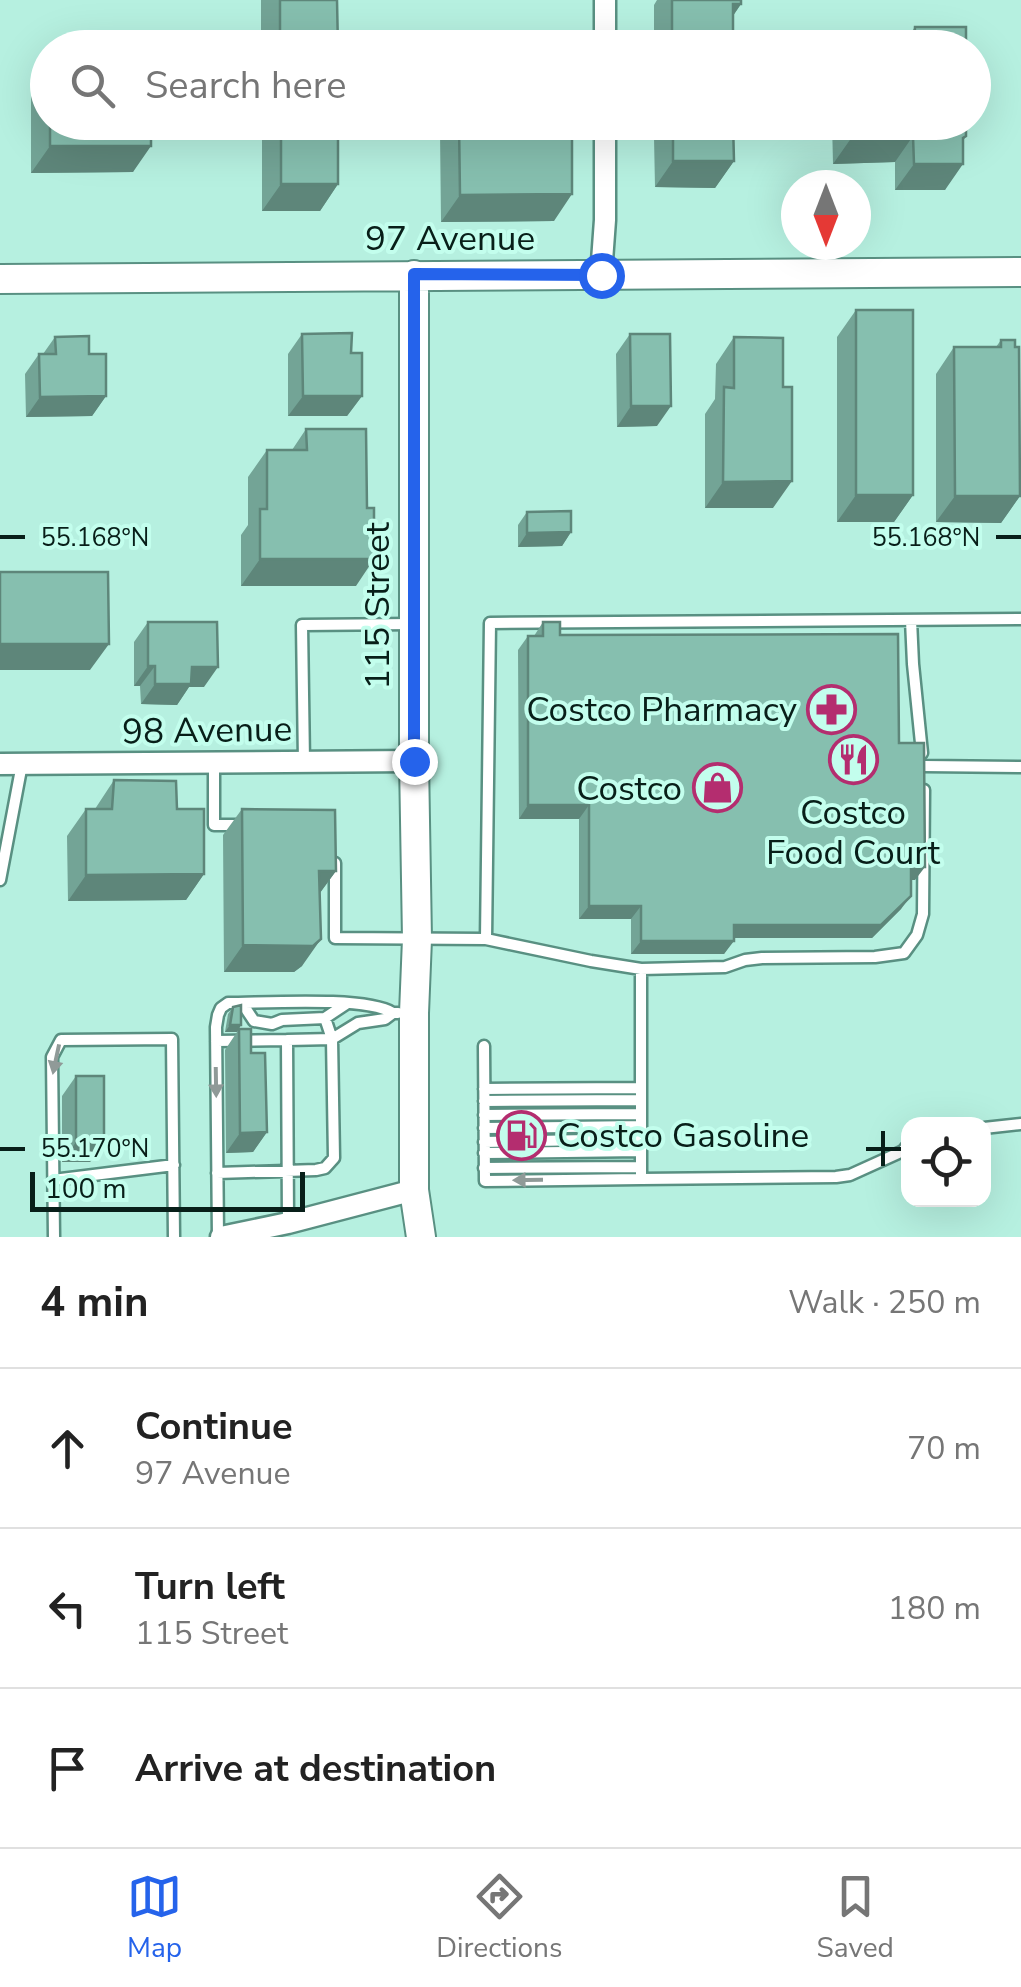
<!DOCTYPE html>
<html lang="en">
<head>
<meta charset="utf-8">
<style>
  body { margin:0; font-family:"Nunito Sans",sans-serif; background:#f2f2f2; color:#222 }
  .controls { position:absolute; right:30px; bottom:30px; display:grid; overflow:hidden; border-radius:20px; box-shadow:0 10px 40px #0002 }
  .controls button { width:90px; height:90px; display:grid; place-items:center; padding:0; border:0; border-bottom:2px solid #e0e0e0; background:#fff; color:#222; font:50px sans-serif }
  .compass { position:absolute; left:781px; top:170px; width:90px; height:90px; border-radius:50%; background:#fff; box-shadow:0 10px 40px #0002; rotate:180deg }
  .scale { position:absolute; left:30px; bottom:25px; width:275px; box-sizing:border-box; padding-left:10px; border:5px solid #081f19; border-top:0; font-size:28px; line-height:35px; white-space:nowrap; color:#081f19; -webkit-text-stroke:8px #c3feed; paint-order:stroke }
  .stop { position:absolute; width:30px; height:30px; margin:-22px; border:8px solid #2563eb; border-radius:50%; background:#fff }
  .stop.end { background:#2563eb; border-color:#fff; box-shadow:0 2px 10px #0008 }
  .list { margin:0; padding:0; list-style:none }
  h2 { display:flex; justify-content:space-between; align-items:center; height:130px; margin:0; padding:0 40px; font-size:42px }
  h2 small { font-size:32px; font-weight:400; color:#767676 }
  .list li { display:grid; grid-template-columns:65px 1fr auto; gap:30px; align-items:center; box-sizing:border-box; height:160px; padding:0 40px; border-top:2px solid #e0e0e0 }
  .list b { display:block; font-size:38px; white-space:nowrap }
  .list p { margin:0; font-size:32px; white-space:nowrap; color:#767676 }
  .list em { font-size:32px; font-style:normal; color:#767676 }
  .icon { flex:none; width:55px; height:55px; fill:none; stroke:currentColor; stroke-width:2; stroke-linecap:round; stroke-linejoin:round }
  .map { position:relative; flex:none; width:1021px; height:1237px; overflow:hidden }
  .search { position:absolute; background:#fff; box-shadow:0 10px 40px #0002; left:30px; right:30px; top:30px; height:110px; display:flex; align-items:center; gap:25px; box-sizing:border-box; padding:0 35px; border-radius:55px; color:#767676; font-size:38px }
  .sheet { height:610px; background:#fff }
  nav { display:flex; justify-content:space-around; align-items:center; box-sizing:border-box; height:140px; border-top:2px solid #e0e0e0; background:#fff; font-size:28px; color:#767676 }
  nav a { display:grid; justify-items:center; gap:5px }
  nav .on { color:#2563eb }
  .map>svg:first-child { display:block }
</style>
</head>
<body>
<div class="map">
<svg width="1021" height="1237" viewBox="0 0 1021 1237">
  <rect width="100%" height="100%" fill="#b6f0e0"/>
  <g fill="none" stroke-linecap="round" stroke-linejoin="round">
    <defs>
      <path id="lane" d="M911,620L913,664L922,753
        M304,762L302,625L413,624
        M214,763V825H244
        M924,766L1021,767
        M335,863V938L486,939L490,623L1021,619
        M0,880L22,764
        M486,939L591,961L641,969L725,967L745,960L762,958L875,957L904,953L917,935L923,914L924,790
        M641,969V1179L836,1177L850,1175L903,1151L908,1145
        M246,1003V1009L254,1021L272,1024L282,1020L325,1018L346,1004
        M325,1018L332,1039L358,1023L385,1019L393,1013H398
        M216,1041L287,1040
        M484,1046L485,1181L641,1179
        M484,1089L641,1088
        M484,1101L641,1100
        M484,1115L641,1114
        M484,1128L641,1126
        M984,1128L1021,1124
        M484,1142L641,1139
        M484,1153L641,1151
        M484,1168L641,1167
        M217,1173L316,1170L325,1168L334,1158L332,1039L287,1040L288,1222
        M53,1180L174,1165
        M54,1237L52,1057L61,1040L172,1039L174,1237
        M218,1237L216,1027L218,1015L221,1008L228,1003C264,1003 366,996 393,1013"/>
      <path id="street" d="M605,0V48
        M601,275L605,220V122
        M0,764L414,761
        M221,1237L288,1223L414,1190"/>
      <path id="secondary" d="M414,275V761L417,939L414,1013V1190L421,1237
        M0,279L1021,272"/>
    </defs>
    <use href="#lane" stroke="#599082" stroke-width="15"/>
    <use href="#street" stroke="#599082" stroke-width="25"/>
    <use href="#secondary" stroke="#599082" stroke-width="32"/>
    <use href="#lane" stroke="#fff" stroke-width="10"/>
    <use href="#street" stroke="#fff" stroke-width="20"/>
    <use href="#secondary" stroke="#fff" stroke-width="28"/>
  </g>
  <path fill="#73a496" d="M261,0H337L338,48H261Z
    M657,0H741V4L733,16V48H654V5Z
    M915,27L966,48H900Z
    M48,62V122H151L133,172L31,173V86Z
    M262,122H338V184L320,211H262Z
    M446,122H572L554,221L441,222L440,131Z
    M645,122H733L734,161L715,188L655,187L654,137H645Z
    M832,122H966V136L963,141L945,190H895V162L833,164Z
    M856,310L913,495L894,522H837V337Z
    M302,334L351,353L362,396L347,416H288V354Z
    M630,334L657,426L617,427L616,354Z
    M55,337L89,354L106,396L92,416L26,417L25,374L39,354H43Z
    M734,337L773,508H705V414L715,399L716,364Z
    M1001,340L1020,496L1001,523L936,522V374L954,347H996Z
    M306,429L356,586H241V535L248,525V477L267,450H292Z
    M527,512L571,532L562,546L518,547V525Z
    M148,622L204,687H189L177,705L141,704L140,686H134V642Z
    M543,622L560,635L899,743L915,880H911L901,909L872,938H734L724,954H631V919H579V819H519L518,650L528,636H534Z
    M114,780L177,809L204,874L186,900L68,901L67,836L86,809H95Z
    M242,809L336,871L319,894L302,966L294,972H224L223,835Z
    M233,1007L241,1025L237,1032H225L228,1014Z
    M239,1029L251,1053L267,1132L253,1152L226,1153L225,1050Z
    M76,1076L104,1142L90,1162H62V1096Z"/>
  <path fill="#5e867a" d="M733,4H741L723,30Z
    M655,122H664L654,137H645Z
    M913,136L895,162L833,164L852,137Z
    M966,136L947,163L963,164L945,190H895L914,164Z
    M50,146H151L133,172L31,173Z
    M673,161H734L715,188L655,187Z
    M281,184H338L320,211H262Z
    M572,194L554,221L441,222L460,195Z
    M106,396L92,416L26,417L40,397Z
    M303,396H362L347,416H288Z
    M631,406H671L657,426L617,427Z
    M792,481L773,508H705L723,482Z
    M856,495H913L894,522H837Z
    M955,496H1020L1001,523L936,522Z
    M571,532L562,546L518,547L527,533Z
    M260,559H374L356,586H241Z
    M0,644H109L90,670H0Z
    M148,666H155L140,686H134Z
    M192,667H218L204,687H189L177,705L141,704L155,684Z
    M528,805H589L579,819H519Z
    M911,867H925L915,880H901Z
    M319,871H336L317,897Z
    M204,874L186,900L68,901L86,875Z
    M911,896L901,909L872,938H724L734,925Z
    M589,906H641L631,919H579Z
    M321,939L302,966L294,972H224L243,945Z
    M641,941H734L724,954H631Z
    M230,1025H241L237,1032H225Z
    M267,1132L253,1152L226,1153L240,1133Z
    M76,1142H104L90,1162H62Z"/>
  <path fill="#86bfaf" stroke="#5e867a" stroke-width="2.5" d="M280,0H337L338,48H280Z
    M672,0H741V4H733V48H672Z
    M915,27H966V48H914Z
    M50,122H151V146H50Z
    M281,122H338V184H281Z
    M459,122H572V194L460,195Z
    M673,122H733L734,161H673Z
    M851,122H966V136L963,138V164H914L913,136L852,137Z
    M856,310H913V495H856Z
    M352,333L351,353H362V396H303L302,334Z
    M630,334H670L671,406H631Z
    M89,336V354H106V396L40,397L39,354H56L55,337Z
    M734,337L783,338V387H792V481L723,482L724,387L734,388Z
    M1001,340H1015V347H1019L1020,496H955L954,347H1001Z
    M306,429H366L367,508H374V559H260V509H267V450H307Z
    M571,511V532L527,533V512Z
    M0,572H108L109,644H0Z
    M148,622H217L218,667H192L191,684H155V666H148Z
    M543,622H560V635L898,634L899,743H924V747L925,867H911V896L881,925H734V941H641V906H589V805H528V636H543Z
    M114,780L176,781L177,809H204V874L86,875V809H112Z
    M242,809L335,810L336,871H319L321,939L313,946L243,945Z
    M241,1005V1025H230L233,1007Z
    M239,1029H251V1053H265L267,1132L240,1133Z
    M76,1076H104V1142H76Z"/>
  <defs><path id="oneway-solid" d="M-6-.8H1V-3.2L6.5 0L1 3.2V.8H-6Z" transform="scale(2.5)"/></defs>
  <g fill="#909a98">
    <use href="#oneway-solid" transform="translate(56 1059) rotate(102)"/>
    <use href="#oneway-solid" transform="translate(216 1082) rotate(89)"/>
    <use href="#oneway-solid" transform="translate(528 1180) rotate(179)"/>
  </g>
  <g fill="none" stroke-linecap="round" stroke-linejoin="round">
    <path stroke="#2563eb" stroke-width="12" d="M414,761V274L601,275"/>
  </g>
  <path fill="none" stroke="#081f19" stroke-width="4" d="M0,537H25M996,537H1021M883,1131V1166M0,1149H25M866,1149H901"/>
  <defs>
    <symbol id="pharmacy-ring" viewBox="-11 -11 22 22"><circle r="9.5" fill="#c3feed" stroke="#b42d6f" stroke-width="1.5"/><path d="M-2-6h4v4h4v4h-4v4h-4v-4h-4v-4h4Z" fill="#b42d6f"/></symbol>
    <symbol id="restaurant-ring" viewBox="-11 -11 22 22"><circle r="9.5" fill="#c3feed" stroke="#b42d6f" stroke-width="1.5"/><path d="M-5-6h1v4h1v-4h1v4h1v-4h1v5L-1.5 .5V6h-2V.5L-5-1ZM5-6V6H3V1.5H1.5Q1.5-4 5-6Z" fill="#b42d6f"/></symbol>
    <symbol id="shop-ring" viewBox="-11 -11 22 22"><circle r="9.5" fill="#c3feed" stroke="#b42d6f" stroke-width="1.5"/><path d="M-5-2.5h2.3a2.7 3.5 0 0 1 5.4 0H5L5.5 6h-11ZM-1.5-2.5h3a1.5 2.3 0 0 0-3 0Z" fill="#b42d6f"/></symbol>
    <symbol id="fuel-ring" viewBox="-11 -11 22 22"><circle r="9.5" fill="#c3feed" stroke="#b42d6f" stroke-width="1.5"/><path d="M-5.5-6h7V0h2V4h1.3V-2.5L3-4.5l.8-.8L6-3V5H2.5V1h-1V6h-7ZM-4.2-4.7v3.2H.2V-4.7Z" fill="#b42d6f"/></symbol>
  </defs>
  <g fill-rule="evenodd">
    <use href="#pharmacy-ring" x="804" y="682" width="55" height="55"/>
    <use href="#restaurant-ring" x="826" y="732" width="55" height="55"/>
    <use href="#shop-ring" x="690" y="760" width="55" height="55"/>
    <use href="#fuel-ring" x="494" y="1108" width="55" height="55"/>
  </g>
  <g text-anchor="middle" stroke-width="8" stroke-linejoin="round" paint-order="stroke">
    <g font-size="35" fill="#081f19" stroke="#c3feed">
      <text x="450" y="250">97 Avenue</text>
      <text transform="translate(377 606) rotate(-90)" y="12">115 Street</text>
      <text transform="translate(207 730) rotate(-1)" y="12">98 Avenue</text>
    </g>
    <g font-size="35" fill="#081f19" stroke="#c3feed" text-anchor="end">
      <text x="797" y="721">Costco Pharmacy</text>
      <text x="682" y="800">Costco</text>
      <text x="853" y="824" text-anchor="middle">Costco<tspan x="853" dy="40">Food Court</tspan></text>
      <text x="557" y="1147" text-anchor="start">Costco Gasoline</text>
    </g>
  </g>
  <g font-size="25" text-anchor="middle" fill="#081f19" stroke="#c3feed" stroke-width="8" stroke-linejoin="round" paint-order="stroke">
    <text x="926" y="546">55.168°N</text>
    <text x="95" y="546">55.168°N</text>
    <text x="95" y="1157">55.170°N</text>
  </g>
</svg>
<div class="controls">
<button><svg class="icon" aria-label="locate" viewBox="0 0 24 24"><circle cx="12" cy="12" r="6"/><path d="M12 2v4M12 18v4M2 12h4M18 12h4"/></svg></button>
</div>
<svg class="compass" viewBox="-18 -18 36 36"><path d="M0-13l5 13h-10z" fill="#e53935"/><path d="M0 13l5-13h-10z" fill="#767676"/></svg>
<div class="scale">100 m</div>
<div class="stop" style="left:601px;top:275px"></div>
<div class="stop end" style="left:414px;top:761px"></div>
<div class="search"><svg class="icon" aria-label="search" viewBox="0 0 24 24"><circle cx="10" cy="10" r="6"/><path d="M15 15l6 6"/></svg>Search here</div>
</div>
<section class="sheet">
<h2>4 min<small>Walk · 250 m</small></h2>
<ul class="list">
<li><svg class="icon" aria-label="ahead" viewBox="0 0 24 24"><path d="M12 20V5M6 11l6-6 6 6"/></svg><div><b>Continue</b><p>97 Avenue</p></div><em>70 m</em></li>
<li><svg class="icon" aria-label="left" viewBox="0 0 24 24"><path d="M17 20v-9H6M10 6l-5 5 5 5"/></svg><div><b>Turn left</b><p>115 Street</p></div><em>180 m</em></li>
<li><svg class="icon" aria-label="arrive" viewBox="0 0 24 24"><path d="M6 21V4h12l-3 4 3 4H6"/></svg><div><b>Arrive at destination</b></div></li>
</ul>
</section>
<nav>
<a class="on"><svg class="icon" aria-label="map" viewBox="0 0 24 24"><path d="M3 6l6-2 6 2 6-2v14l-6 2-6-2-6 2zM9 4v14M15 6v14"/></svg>Map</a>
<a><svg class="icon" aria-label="directions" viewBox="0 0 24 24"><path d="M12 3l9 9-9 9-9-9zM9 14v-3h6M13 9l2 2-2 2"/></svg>Directions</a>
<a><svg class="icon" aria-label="saved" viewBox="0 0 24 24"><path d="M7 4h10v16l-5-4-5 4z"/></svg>Saved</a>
</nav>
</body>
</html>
